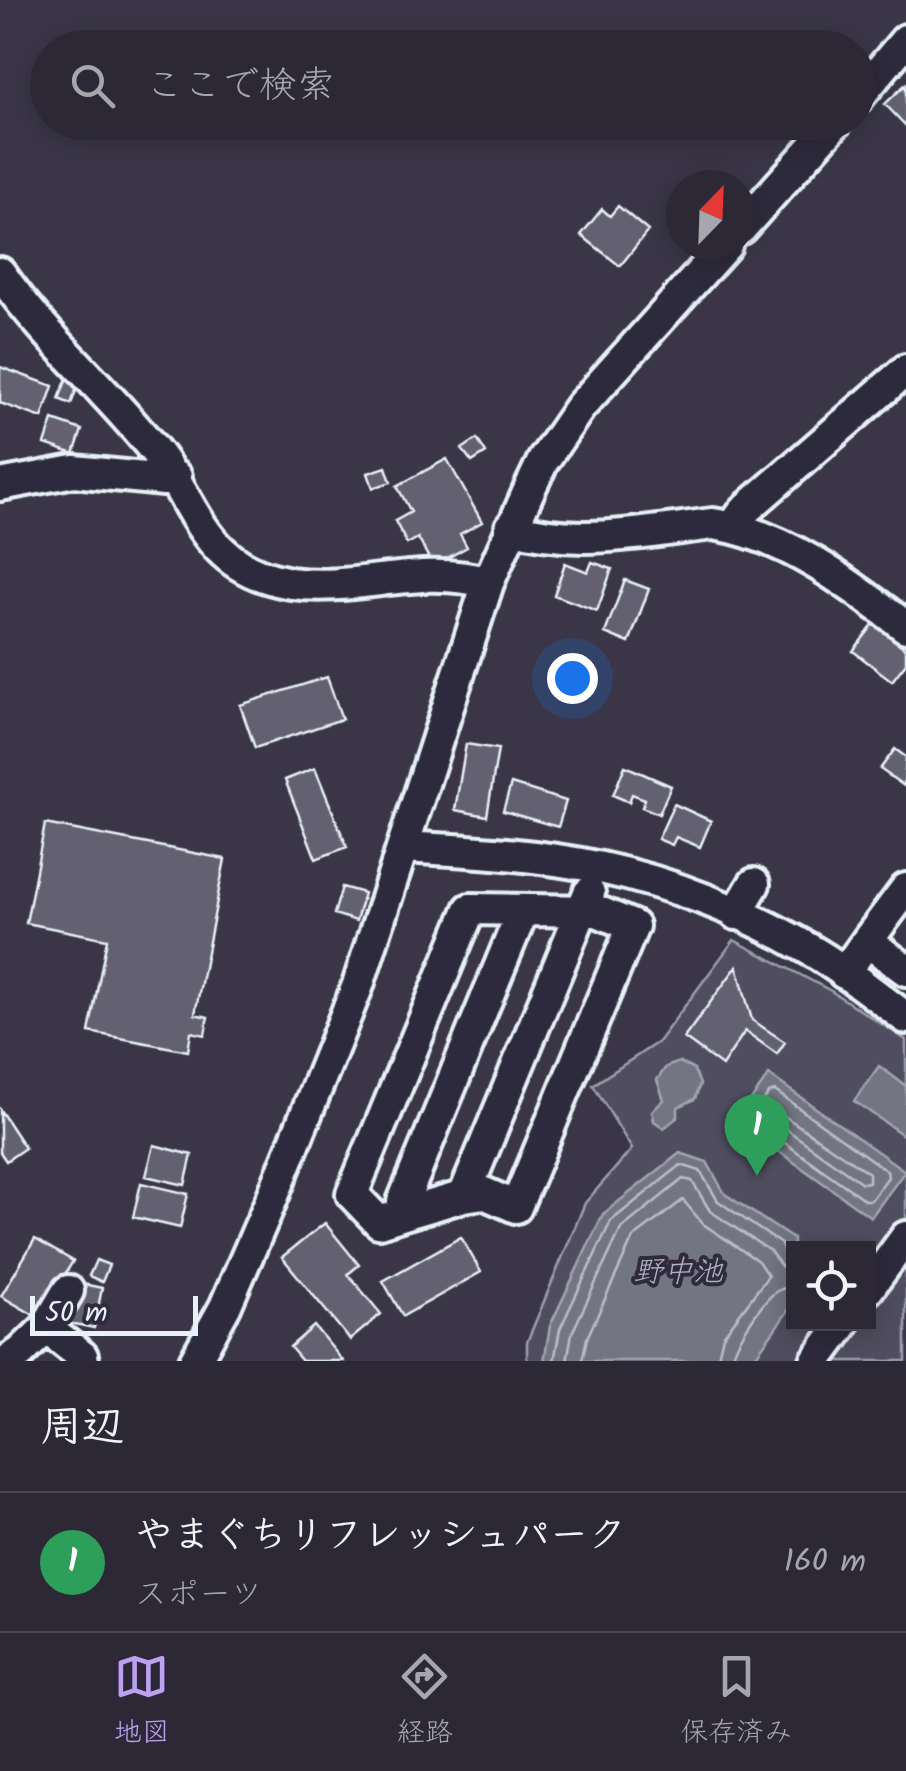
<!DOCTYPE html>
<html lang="ja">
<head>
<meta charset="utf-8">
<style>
  body { margin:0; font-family:Kalam,"Klee One",sans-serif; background:#383442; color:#f1f3f6 }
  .controls { position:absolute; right:30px; bottom:30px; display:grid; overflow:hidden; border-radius:0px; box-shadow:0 5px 25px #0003 }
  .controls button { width:90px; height:90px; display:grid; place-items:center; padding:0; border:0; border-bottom:2px solid #484451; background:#2c2836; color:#f1f3f6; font:50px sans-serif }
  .compass { position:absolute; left:666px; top:170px; width:90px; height:90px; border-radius:50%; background:#2c2836; box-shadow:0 5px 25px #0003; rotate:23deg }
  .scale { position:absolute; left:30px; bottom:25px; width:168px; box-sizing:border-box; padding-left:10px; border:5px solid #e8f1f8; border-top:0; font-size:28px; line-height:35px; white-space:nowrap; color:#e8f1f8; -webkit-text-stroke:8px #2f2a3d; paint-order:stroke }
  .you { position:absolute; left:572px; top:678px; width:35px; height:35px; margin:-25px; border:8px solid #fff; border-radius:50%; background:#1a73e8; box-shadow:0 0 0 15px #1a73e833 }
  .badge { display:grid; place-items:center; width:65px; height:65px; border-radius:50%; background:#bca0f2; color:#fff; font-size:32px; font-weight:700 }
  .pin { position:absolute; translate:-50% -82px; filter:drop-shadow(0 2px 5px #0008) }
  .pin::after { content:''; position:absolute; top:52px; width:35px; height:30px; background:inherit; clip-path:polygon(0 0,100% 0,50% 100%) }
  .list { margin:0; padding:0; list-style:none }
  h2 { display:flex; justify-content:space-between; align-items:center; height:130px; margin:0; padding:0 40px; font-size:42px }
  h2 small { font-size:32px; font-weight:400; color:#a6a6ad }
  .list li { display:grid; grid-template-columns:65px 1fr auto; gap:30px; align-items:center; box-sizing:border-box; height:140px; padding:0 40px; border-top:2px solid #484451 }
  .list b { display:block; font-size:38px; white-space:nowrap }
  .list p { margin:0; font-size:32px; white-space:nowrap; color:#a6a6ad }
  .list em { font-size:32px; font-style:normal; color:#a6a6ad }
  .icon { flex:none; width:55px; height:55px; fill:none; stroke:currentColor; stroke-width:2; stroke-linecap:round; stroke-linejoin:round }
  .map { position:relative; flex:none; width:906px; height:1361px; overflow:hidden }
  .search { position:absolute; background:#2c2836; box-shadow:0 5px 25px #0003; left:30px; right:30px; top:30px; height:110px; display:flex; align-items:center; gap:25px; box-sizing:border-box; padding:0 35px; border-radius:55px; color:#a6a6ad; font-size:38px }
  .sheet { height:270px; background:#2c2836 }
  nav { display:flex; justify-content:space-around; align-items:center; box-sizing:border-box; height:140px; border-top:2px solid #484451; background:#2c2836; font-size:28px; color:#a6a6ad }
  nav a { display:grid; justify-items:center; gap:5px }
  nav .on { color:#bca0f2 }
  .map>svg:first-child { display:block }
</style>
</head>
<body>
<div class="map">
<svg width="906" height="1361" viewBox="0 0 906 1361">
  <rect width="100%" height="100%" fill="#3a3648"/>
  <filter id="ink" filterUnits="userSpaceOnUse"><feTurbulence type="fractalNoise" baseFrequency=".01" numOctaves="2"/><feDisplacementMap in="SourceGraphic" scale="20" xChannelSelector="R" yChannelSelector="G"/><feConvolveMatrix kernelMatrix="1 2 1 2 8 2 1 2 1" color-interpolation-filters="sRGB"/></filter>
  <g filter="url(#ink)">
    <path fill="#504e5f" stroke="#9ca0ac" stroke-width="2.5" fill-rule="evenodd" d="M734,940L831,991L906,1040V1361H527V1342L585,1203L632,1149L593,1085L658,1042ZM794,1248H868V1324H794Z"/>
    <path fill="#737482" stroke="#a2a6b1" stroke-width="2.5" d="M679,1062L694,1070L700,1084L695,1099L678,1107V1117L664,1128L654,1121L652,1111L664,1100L657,1080L666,1067Z
      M879,1066L906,1086V1137L854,1101Z
      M769,1075L905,1171L871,1217L736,1121Z
      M680,1153L707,1162L725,1194L793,1239V1304L752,1361H544L550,1326L603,1214Z"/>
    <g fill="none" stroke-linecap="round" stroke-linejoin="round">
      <path stroke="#b9bfc9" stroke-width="2.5" d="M775,1091L887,1171L888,1177L871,1200H865L754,1121L753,1115L769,1093Z
        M774,1109L869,1173V1182L862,1183L772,1119L770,1114Z
        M554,1361L560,1329L611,1221L681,1165L700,1171L718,1201L781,1244L785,1254L794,1258
        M567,1361L572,1333L621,1229L683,1179L692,1181L710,1211L770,1251L781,1266L794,1271
        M582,1361L587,1338L633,1238L683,1200L703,1224L758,1261L768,1276L723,1336L717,1361
        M732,1361C733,1345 763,1300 777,1291C784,1287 786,1288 794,1287"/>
    </g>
    <path fill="#636171" stroke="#e8f1f8" stroke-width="2.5" d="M906,84V126L885,104Z
      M618,206L648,231L620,266L581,235L602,209L610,216Z
      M0,367L53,386L42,418L0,403Z
      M70,370L82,375L71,404L59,399Z
      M53,420L82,430L74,454L45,444Z
      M477,439L486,453L472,462L462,449Z
      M447,459L482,522L460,534L467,547L433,566L418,538L407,544L395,521L411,512L397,486Z
      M386,467L391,482L373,488L368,473Z
      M592,562L612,569L597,611L554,595L565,563L588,572Z
      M625,580L649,589L629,643L605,633Z
      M874,624L906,649V663L892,681L853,651Z
      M327,677L342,719L255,748L240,705Z
      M466,744L498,749L487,816L455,810Z
      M895,749L906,757L904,786L880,769Z
      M625,766L671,786L659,814L642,807L645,799L632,794L629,802L613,795Z
      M315,768L347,847L316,859L285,780Z
      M511,784L566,801L558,827L503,811Z
      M674,804L711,821L700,847L676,837L672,845L658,839Z
      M45,824L225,859L195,1014L208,1017L205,1035L191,1032L188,1051L89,1032L107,939L26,923Z
      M342,887L364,893L356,921L334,914Z
      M737,966L752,1020L785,1042L777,1054L745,1031L722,1066L684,1038Z
      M0,1110L25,1148L6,1161L0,1152Z
      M154,1145L192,1155L185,1185L146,1176Z
      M141,1183L188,1194L180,1228L133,1217Z
      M325,1223L359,1265L348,1274L381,1314L350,1340L282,1257Z
      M461,1237L481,1272L403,1316L383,1281Z
      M35,1239L73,1261L39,1318L1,1296Z
      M96,1260L109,1265L102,1282L89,1276Z
      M78,1283L102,1288L94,1328L70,1323Z
      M314,1326L343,1361H302L290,1347Z"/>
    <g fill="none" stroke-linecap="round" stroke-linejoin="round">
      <defs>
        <path id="minor" d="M858,97L906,40
          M741,228L836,122
          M0,273C45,338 106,389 155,451C180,481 195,527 223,552C241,569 266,579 291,583C358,592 422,563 488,583
          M0,485L74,471L164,480L176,477
          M511,527C577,547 646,532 713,524C784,534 850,584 906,627
          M733,527L745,510L906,370
          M404,847C470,851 536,854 601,868C671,883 745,912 807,948C842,968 874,994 906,1018
          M736,914L754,884
          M867,941L906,889
          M844,973L867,941L906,970
          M464,1196L589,893
          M407,1213L464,1196L484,1193L516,1207L633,926L597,911L470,909L352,1194L379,1222L407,1213L403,1202L523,910
          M868,1289L906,1237
          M46,1328L68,1291
          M7,1361L20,1353L46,1328L82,1356L83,1361
          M195,1361L225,1307L273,1196L358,985L488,583L530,488L543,461L580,407L726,245
          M816,1361L843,1324"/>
      </defs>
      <use href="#minor" stroke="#e8f1f8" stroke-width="38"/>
      <use href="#minor" stroke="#2f2a3d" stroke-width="30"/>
    </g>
  </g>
  <g text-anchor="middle" stroke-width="8" stroke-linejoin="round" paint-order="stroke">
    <g font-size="30" font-style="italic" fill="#aeb2bd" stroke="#2f2a3d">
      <text x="678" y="1281">野中池</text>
    </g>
  </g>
</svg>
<div class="controls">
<button><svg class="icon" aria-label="locate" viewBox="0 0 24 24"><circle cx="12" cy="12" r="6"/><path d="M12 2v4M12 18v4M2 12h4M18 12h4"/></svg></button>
</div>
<svg class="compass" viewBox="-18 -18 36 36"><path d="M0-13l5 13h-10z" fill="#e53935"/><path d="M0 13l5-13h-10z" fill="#a6a6ad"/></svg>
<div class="scale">50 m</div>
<div class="you"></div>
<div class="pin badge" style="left:757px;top:1176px;background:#2e9e5b">1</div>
<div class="search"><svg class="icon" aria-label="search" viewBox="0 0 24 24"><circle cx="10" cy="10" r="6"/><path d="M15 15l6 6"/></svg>ここで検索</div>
</div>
<section class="sheet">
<h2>周辺<small></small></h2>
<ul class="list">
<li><span class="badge" style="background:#2e9e5b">1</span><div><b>やまぐちリフレッシュパーク</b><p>スポーツ</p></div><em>160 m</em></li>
</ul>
</section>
<nav>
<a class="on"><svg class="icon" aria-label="map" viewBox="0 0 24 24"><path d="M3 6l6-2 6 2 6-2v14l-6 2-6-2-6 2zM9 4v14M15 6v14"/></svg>地図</a>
<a><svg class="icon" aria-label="directions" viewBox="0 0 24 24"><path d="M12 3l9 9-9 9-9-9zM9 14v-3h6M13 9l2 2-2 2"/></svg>経路</a>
<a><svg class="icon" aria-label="saved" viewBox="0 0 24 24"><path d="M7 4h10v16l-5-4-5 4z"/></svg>保存済み</a>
</nav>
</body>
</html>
